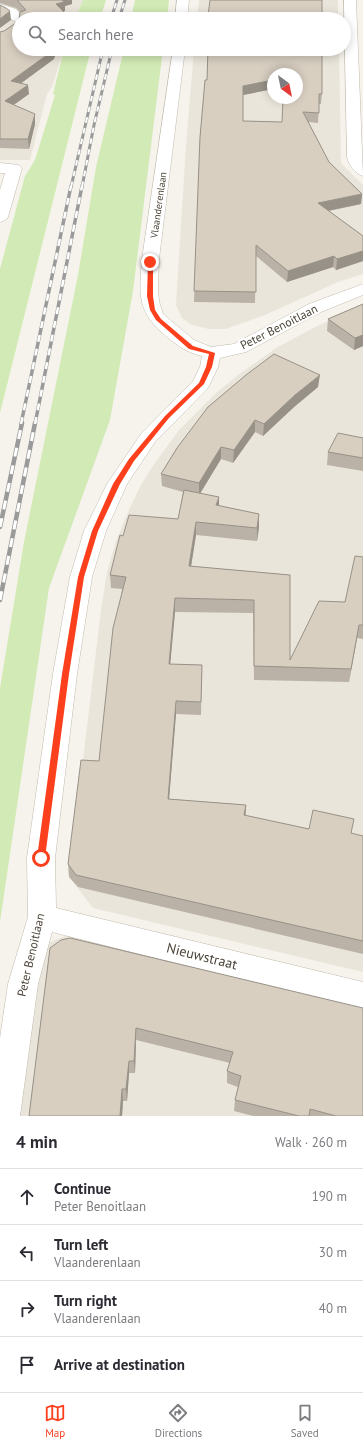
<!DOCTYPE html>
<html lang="en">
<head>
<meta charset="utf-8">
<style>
  body { margin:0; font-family:"PT Sans",sans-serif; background:#f2f2f3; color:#2b2b33 }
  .compass { position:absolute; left:267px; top:68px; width:36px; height:36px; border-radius:50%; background:#fff; box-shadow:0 2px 10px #0003; rotate:147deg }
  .stop { position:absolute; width:12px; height:12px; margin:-9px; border:3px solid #fc3f1d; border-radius:50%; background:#fff }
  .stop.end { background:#fc3f1d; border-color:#fff; box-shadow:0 1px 4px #0008 }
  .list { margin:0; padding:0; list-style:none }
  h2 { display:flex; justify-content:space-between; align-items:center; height:52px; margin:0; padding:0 16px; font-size:17px }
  h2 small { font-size:13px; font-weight:400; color:#7c7c81 }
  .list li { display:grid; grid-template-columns:26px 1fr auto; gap:12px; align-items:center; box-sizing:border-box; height:56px; padding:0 16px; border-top:1px solid #e1e1e2 }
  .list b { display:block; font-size:15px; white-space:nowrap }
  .list p { margin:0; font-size:13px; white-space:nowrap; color:#7c7c81 }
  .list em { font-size:13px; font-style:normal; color:#7c7c81 }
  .icon { flex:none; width:22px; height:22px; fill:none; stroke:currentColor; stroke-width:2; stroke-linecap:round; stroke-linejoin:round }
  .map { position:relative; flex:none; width:363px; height:1116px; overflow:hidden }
  .search { position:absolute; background:#fff; box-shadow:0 2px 10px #0003; left:12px; right:12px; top:12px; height:44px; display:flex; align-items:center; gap:10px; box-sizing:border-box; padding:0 14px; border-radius:22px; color:#7c7c81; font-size:15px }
  .sheet { height:276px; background:#fff }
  nav { display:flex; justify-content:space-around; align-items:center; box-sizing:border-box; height:56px; border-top:1px solid #e1e1e2; background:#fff; font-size:11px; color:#7c7c81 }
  nav a { display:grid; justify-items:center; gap:2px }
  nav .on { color:#fc3f1d }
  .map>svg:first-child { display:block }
</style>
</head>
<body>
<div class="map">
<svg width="363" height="1116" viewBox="0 0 363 1116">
  <rect width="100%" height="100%" fill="#f6f3ec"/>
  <path fill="#eae5da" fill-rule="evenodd" d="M0,0H83L75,19H19V49H64L52,87L47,94L30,160H0Z
    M199,0H338V19H197Z
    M194,49H339L341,163L363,185V274L338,282L265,315L226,329H209L192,325L182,318L176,305L186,146ZM273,74H297V98H273Z
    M363,306V972L93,908L69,877L101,610L107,572L116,541L129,510L141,485L154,464L180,429L215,394L238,375L276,348L291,340L315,327Z
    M68,935L363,1006V1116H17L42,955L50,942Z"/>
  <path fill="#d2eab5" d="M83,0H106L100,19H75Z
    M135,0H169L167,19H131Z
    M64,49H91L0,413V269L25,176L35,160L55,95L53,94Z
    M124,49H163L133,291L110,420L49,588L0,922V688L24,542L78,275L96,167Z"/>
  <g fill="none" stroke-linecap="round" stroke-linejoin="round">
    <defs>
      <path id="street" d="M177,0H189L187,19H175Z
        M344,0H356L363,176C355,173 349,166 347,157Z
        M0,4L16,9L25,19H19V23C12,21 7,15 0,12Z
        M173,49H185L159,259L158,289L159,301L163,314L194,340L211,347L234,344L309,304L363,284V295L321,312L246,352L220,358L218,367L208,388L155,442L127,484L106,531L92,577L77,674L55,858L56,908L363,982V1010L52,932L38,984L20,1116H0V1038L8,984L28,917L27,858L53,674L70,577L84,531L107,484L141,434L193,381L200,367L202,356C188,353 178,346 167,337C137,312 139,296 142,259Z
        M0,163L19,165L22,168L8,217L6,220L0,222V190L5,173H0Z"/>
    </defs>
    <use href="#street" stroke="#c2bbae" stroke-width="1"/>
    <use href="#street" fill="#fff" fill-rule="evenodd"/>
    <defs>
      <path id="rail-far2" d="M111,19L117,0
        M119,19L125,0
        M71,187L103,49
        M82,187L94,125L112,49"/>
      <path id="rail-far1" d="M21,424L71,186
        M35,424L82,186"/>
      <path id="rail" d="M0,527L22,423
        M0,600L35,423"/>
    </defs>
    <use href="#rail-far2" stroke="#9a9a9a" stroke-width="3"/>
    <use href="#rail-far1" stroke="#9a9a9a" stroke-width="3.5"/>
    <use href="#rail" stroke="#9a9a9a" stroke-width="4.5"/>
    <use href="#rail-far2" stroke="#fff" stroke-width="2" stroke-dasharray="5.5" stroke-linecap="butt"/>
    <use href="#rail-far1" stroke="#fff" stroke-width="2.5" stroke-dasharray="7" stroke-linecap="butt"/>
    <use href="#rail" stroke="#fff" stroke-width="3" stroke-dasharray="9" stroke-linecap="butt"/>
  </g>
  <path fill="#bab2a6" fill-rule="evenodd" d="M0,0H72V4L65,6V11H64L20,12L16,8L0,3Z
    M0,32L54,59L21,83L29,94L14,105L35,124L29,149L0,148Z
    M208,49H322V94L321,104H319L318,123L308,122L329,162L362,194L361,204L329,211L363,236V261L336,270L333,267L287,282L256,256L255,303L194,302L200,137L205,80H207ZM273,74H297V98H283L282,122L243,121V95L273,89Z
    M363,304V346L354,350L327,331L328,319Z
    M318,387L294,407L263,436L255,432L233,463L221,459L200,494L219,506L259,514V527L257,541L196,535L191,566L290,575V660L345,602L363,557V639L357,638L349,682L254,680L253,613L175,612L170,664L202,665L201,715L176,714L169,799L246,805V816L309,829L352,834L363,836V954L78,887L69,877L68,864L99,761L122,589L111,588L110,575L123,536L178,519L183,492L162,486L161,474L177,448Z
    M363,438V471L327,465L328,452Z
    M50,948L363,1116H253L234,1111L235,1100L238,1087L227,1083V1071L230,1063L136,1040L135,1073H129L127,1101H123L122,1116H29Z"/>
  <path fill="#979187" d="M60,0H72V4L65,6V11L57,13L56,4Z
    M10,11L11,20L0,28V19Z
    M64,12L65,19H56Z
    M54,49H58L54,59L12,90L11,81Z
    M273,80V89L243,95V86Z
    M28,85L29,94L6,110L5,101Z
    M35,114V124L29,149L28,139Z
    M362,194L361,204L317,213L318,203Z
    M363,251V261L336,270L337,259Z
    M334,256L333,267L287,282L288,271Z
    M363,335V346L354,350L355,338Z
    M320,375L318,387L294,407L263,436L264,424L295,395Z
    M255,420V432L233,463L234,450Z
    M221,447V459L199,495V483Z
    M219,497V510L216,505Z
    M259,514V527L257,541V528Z
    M196,522V535L189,579V566Z
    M175,598V612L169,678V664Z
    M359,625L357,638L349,682L351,669Z
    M176,701V714L168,812V799Z
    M246,805L245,818L244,815Z
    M136,1028V1040L135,1073L134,1061Z
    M129,1061V1073L127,1101L126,1089Z
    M122,1089L123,1101L122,1116H120Z"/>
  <path fill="#d8cfc1" stroke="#979187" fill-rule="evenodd" d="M17,0H62L64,2L56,4L64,12L56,19H19L20,12L26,10Z
    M210,0H322V19H209L208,16Z
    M0,5L6,8L10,11L0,19Z
    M19,21V49H54V50L11,81L28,85L5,101L35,114L28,139H0V32L4,31Z
    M208,49H322V94H319V113L303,112L329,162L362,194L318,203L363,236V251L337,259L334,256L288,271L256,245V292L194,291L200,137L205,80H207ZM273,74H297V98H283L282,122L243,121V86L273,80Z
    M363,304V335L355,338L328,319Z
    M274,354L320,375L295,395L264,424L255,420L234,450L221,447L199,483L161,474L177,448L208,407L246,375Z
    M338,433L363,438V458L328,452Z
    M184,490L219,497L216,505L259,514L257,528L196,522L189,566L290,575V660L319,601L345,602L355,556L363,557V625H359L351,669L254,666V600L175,598L169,664L202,665L201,702L176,701L168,799L246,805L244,815L309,829L313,810L354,819L351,833L363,836V941L76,875L68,864L81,760L99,761L113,628L126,577L110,575L120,535L123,536L129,515L178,519Z
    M70,938L363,1008V1116H336L310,1109L309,1116H299L235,1100L241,1076L227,1071L233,1052L136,1028L134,1061H129L126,1089H122L120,1116H29L50,948L61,940Z"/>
  <path fill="#fc3f1d" d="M150,260L153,262V296L155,310L161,319L193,346L215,353L212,367L204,384L169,418L134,461L120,484L98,531L84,577L69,674L45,858L41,862L37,858L62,674L78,577L92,531L113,484L129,459L165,416L199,383L206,367L209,354L189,349L156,320L150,310L147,296L148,262Z"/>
  <g text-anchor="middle" stroke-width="4" stroke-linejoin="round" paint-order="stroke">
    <g font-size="10" fill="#4b4439" stroke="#fff">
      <text transform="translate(158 205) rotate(-82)" y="4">Vlaanderenlaan</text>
    </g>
    <g font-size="12" fill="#4b4439" stroke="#fff">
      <text transform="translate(279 327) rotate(-27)" y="4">Peter Benoitlaan</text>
      <text transform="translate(31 955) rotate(-77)" y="4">Peter Benoitlaan</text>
    </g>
    <g font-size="14" fill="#4b4439" stroke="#fff">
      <text transform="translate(202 956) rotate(14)" y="5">Nieuwstraat</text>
    </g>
  </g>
</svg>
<svg class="compass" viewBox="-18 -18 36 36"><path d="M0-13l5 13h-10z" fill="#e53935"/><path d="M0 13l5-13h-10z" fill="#7c7c81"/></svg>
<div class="stop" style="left:41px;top:858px"></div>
<div class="stop end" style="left:150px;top:262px"></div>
<div class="search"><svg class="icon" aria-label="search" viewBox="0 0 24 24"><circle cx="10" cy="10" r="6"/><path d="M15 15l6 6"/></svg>Search here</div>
</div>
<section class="sheet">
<h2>4 min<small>Walk · 260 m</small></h2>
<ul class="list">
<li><svg class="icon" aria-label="ahead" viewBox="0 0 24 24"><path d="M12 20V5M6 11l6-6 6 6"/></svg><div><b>Continue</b><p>Peter Benoitlaan</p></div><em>190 m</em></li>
<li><svg class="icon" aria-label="left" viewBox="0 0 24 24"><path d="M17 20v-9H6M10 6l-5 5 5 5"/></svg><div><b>Turn left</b><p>Vlaanderenlaan</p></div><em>30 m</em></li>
<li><svg class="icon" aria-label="right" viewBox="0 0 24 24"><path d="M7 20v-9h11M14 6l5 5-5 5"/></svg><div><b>Turn right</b><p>Vlaanderenlaan</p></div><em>40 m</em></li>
<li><svg class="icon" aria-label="arrive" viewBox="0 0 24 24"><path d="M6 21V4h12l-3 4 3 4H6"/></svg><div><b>Arrive at destination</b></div></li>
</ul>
</section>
<nav>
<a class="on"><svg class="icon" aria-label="map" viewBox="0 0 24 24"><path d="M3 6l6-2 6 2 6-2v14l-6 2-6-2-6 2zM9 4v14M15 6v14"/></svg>Map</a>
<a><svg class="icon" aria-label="directions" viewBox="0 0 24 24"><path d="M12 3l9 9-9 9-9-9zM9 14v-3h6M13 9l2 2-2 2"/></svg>Directions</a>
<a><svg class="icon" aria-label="saved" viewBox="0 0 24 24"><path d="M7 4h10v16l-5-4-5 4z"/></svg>Saved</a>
</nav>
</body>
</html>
